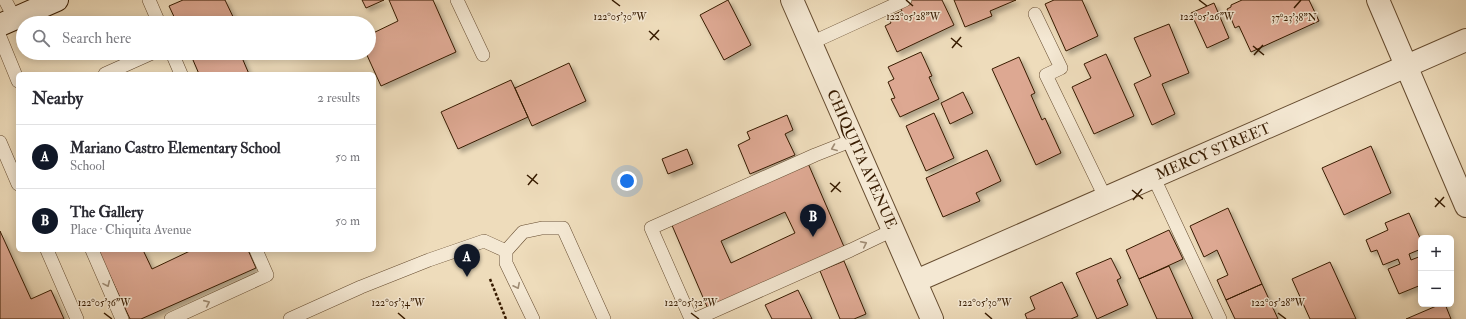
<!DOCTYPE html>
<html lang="en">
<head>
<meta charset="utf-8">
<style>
  body { margin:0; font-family:"IM FELL Double Pica",serif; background:#f2f2f3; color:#2b2b33 }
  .controls { position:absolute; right:12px; bottom:12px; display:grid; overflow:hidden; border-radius:6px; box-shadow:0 2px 10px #0003 }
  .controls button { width:36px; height:36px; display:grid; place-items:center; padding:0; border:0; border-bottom:1px solid #e1e1e2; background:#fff; color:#2b2b33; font:20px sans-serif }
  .you { position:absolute; left:627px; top:181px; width:14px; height:14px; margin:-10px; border:3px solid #fff; border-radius:50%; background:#1a73e8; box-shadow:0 0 0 6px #1a73e833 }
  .badge { display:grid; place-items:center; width:26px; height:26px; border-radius:50%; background:#111827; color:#fff; font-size:13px; font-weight:700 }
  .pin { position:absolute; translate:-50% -33px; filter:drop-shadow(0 1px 2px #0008) }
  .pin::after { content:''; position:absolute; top:21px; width:14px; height:12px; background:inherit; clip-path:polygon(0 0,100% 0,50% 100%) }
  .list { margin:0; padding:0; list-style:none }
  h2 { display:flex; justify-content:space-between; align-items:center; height:52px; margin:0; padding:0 16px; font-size:17px }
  h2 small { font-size:13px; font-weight:400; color:#7c7c81 }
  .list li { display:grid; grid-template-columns:26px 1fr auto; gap:12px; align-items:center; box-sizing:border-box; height:64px; padding:0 16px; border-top:1px solid #e1e1e2 }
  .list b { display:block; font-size:15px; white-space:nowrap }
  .list p { margin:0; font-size:13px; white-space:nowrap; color:#7c7c81 }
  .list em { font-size:13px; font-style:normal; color:#7c7c81 }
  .icon { flex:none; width:22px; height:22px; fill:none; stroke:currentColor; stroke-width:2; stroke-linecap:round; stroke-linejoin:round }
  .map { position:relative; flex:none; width:1466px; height:319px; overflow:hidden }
  .search { position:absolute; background:#fff; box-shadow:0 2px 10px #0003; left:16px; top:16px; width:360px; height:44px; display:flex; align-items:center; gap:10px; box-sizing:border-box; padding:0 14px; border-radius:22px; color:#7c7c81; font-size:15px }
  .panel { position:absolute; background:#fff; box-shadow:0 2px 10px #0003; left:16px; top:72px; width:360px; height:180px; border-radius:6px }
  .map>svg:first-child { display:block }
</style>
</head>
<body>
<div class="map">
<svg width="1466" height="319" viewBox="0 0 1466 319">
  <defs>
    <filter id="shadow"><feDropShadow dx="3.5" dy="3.5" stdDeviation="2" flood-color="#0004"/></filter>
  </defs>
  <rect width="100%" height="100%" fill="#eedcbb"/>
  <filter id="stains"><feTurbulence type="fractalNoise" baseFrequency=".005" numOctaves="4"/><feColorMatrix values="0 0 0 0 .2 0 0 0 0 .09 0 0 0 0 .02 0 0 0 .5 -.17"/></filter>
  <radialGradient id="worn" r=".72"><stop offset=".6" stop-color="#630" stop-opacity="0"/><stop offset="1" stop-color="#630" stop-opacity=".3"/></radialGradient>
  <path fill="#dda892" stroke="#371b00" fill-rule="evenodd" filter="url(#shadow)" d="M183,0H225L236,23H177L169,6Z
    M362,0H384L366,8Z
    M389,0H433L456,52L381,86L366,53H369V35L398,21Z
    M728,0L751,45L724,60L700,15Z
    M911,0H942L954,25L897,52L885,26L891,23L888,17L902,11L899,5Z
    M954,0H1016L990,11L992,16L965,27Z
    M1054,0H1082L1098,36L1066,51L1045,4Z
    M1242,0H1309L1319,21L1251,52L1239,26L1235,28L1227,9L1231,7V5Z
    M1214,3L1229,38L1207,48L1191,13Z
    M1169,24L1189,73L1162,84L1175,114L1152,125L1134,84L1151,76L1134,38Z
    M921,52L932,76L929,77L939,99L900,117L891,99L895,98L888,82L894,79L888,67Z
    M190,53H240L249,74H199Z
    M1106,54L1134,116L1094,134L1072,87L1091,78L1084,64Z
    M1019,57L1035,93L1031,95L1042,120L1045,118L1061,153L1036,165L992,69Z
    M569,63L586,101L532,126L515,88Z
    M511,80L528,117L458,149L441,112Z
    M963,92L973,113L950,124L941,103Z
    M934,113L954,158L926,171L906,126Z
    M787,115L793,130L785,134L795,155L750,174L738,145L750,139L747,132Z
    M1371,146L1391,193L1344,215L1322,168Z
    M687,149L693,164L668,174L662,159Z
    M987,150L1001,181L976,193L980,201L943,217L926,178Z
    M807,161L845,249L708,309L671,223ZM785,212L795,233L731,263L721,241Z
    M1228,208L1262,284L1226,300L1217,280L1228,275L1217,250L1204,257L1190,226Z
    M1409,213L1421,240V249L1409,254L1411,260L1421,256V285L1399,294L1388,269L1400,264L1398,259L1383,265L1377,250L1371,252L1366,240L1388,230L1385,223Z
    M1169,230L1183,259L1139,279L1126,250Z
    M0,231L31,299L51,290L64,319H0Z
    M98,250H143L152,269L192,250H248L256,268L141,319H130Z
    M1111,258L1121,278L1117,280L1128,305L1097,319L1076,273Z
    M844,261L866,314L854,319H840L820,271Z
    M1330,262L1356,319H1310L1292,279Z
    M1169,266L1193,319H1157L1139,279Z
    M1062,282L1078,316L1071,319H1027L1025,314L1035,309L1030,297Z
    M1262,284L1278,319H1235L1226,300Z
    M798,290L812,319H772L765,305Z
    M1441,304H1445L1451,319H1406Z"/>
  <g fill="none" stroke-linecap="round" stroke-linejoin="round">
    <defs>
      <path id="service" d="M5,0L15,19
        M149,0L159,23
        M457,0L483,55
        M1035,14L1061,68L1046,75L1105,197
        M0,37L18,81
        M811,43L905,0
        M172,53L181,74
        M105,74L152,53
        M0,142L18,184
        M1153,176L1220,319
        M47,250L77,319
        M92,250L122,319
        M171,319L267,275L256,250
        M290,319L361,287L429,260L484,241L506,251
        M533,319L506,263V251L523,232L542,228H563L604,319
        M691,319L651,228L815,155L853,140
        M696,319L851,250L893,230"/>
      <path id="minor" d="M792,0L932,319
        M1378,0L1466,206
        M916,281L1466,40"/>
      <path id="secondary" d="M0,25L57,0"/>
    </defs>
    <use href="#service" stroke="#654b2f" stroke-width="14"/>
    <use href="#minor" stroke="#654b2f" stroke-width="24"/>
    <use href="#secondary" stroke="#371b00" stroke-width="24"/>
    <path stroke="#371b00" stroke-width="2.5" stroke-dasharray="3 2" stroke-linecap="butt" d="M490,279L506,319"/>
    <use href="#service" stroke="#f4e8d3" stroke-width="13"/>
    <use href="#minor" stroke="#f4e8d3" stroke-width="22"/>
    <use href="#secondary" stroke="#f4e8d3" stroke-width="22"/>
  </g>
  <defs><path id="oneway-chevron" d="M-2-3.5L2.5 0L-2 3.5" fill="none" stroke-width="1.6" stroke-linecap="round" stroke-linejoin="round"/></defs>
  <g stroke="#9f8c74">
    <use href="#oneway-chevron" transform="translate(834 148) rotate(158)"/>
    <use href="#oneway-chevron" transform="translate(864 244) rotate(-26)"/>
    <use href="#oneway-chevron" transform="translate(107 284) rotate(66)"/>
    <use href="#oneway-chevron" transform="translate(517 286) rotate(64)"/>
    <use href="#oneway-chevron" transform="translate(207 303) rotate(-24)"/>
  </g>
  <path fill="none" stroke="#371b00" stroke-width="1.5" d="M612,0L620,6M906,0L913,6M1199,0L1207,6M1294,8L1301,0M649,31L659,40M951,38L962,47M650,40L659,30M1253,46L1264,55M952,48L961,37M1254,55L1263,45M527,175L538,184M830,183L841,192M528,185L537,174M1132,190L1143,199M831,192L840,182M1435,198L1445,207M1133,200L1142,189M1435,207L1444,197M104,313L112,319M398,313L405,319M691,313L699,319M985,313L992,319M1278,313L1286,319"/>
  <g text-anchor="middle" stroke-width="3" stroke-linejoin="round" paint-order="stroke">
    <g font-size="15" fill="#371b00" stroke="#f4e8d3">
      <text transform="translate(1213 151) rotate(-23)" y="5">MERCY STREET</text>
      <text transform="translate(862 159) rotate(66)" y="5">CHIQUITA AVENUE</text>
    </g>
  </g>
  <g font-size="10" text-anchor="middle" fill="#371b00" stroke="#f4e8d3" stroke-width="3" stroke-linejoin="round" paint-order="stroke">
    <text x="620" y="20">122°05'30"W</text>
    <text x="1207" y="20">122°05'26"W</text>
    <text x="913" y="20">122°05'28"W</text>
    <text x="1294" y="21">37°23'38"N</text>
    <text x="104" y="306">122°05'36"W</text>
    <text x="398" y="306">122°05'34"W</text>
    <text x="691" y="306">122°05'32"W</text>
    <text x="985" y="306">122°05'30"W</text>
    <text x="1278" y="306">122°05'28"W</text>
  </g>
  <rect width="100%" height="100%" filter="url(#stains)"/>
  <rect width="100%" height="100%" fill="url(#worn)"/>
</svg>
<div class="controls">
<button>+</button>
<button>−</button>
</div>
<div class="you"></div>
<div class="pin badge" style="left:467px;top:277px">A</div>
<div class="pin badge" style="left:813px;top:237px">B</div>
<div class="search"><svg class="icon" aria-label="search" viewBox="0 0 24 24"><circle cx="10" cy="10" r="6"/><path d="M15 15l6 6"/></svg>Search here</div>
<section class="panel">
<h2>Nearby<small>2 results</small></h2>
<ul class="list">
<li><span class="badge">A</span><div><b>Mariano Castro Elementary School</b><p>School</p></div><em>50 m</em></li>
<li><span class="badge">B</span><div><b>The Gallery</b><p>Place · Chiquita Avenue</p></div><em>50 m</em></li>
</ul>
</section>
</div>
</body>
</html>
